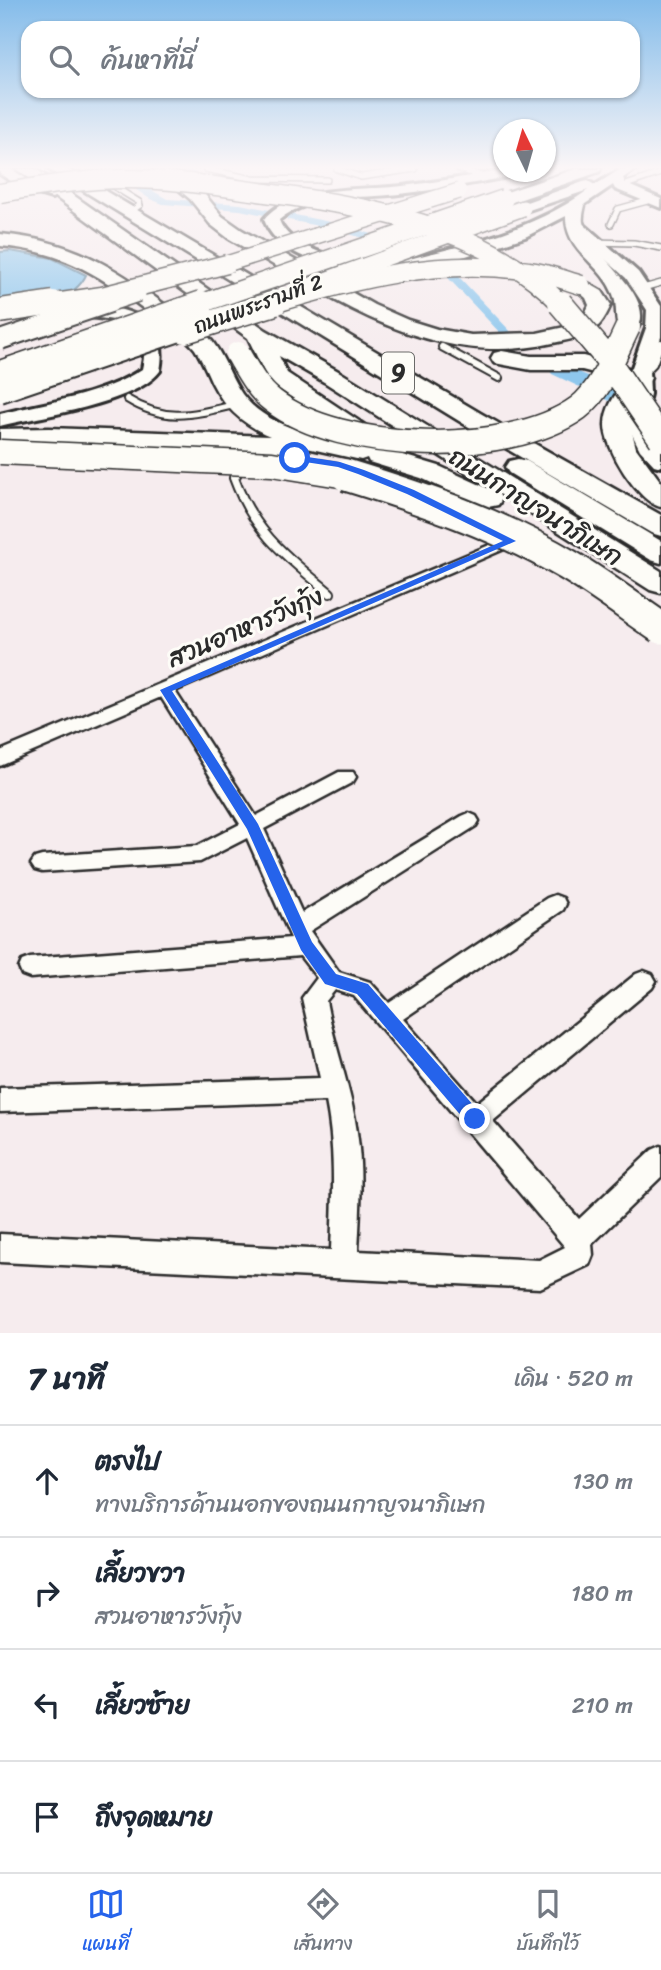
<!DOCTYPE html>
<html lang="th">
<head>
<meta charset="utf-8">
<style>
  body { margin:0; font-family:Sriracha,"Playpen Sans Thai",sans-serif; background:#f6f6f7; color:#1f2937 }
  .compass { position:absolute; left:493px; top:119px; width:63px; height:63px; border-radius:50%; background:#fff; box-shadow:0 2px 5px #0004; rotate:355deg }
  .stop { position:absolute; width:21px; height:21px; margin:-16px; border:5px solid #2563eb; border-radius:50%; background:#fff }
  .stop.end { background:#2563eb; border-color:#fff; box-shadow:0 2px 7px #0008 }
  .list { margin:0; padding:0; list-style:none }
  h2 { display:flex; justify-content:space-between; align-items:center; height:91px; margin:0; padding:0 28px; font-size:30px }
  h2 small { font-size:23px; font-weight:400; color:#747a83 }
  .list li { display:grid; grid-template-columns:46px 1fr auto; gap:21px; align-items:center; box-sizing:border-box; height:112px; padding:0 28px; border-top:2px solid #e0e1e3 }
  .list b { display:block; font-size:26px; white-space:nowrap }
  .list p { margin:0; font-size:23px; white-space:nowrap; color:#747a83 }
  .list em { font-size:23px; font-style:normal; color:#747a83 }
  .icon { flex:none; width:38px; height:38px; fill:none; stroke:currentColor; stroke-width:2; stroke-linecap:round; stroke-linejoin:round }
  .map { position:relative; flex:none; width:661px; height:1333px; overflow:hidden }
  .search { position:absolute; background:#fff; box-shadow:0 2px 5px #0004; left:21px; right:21px; top:21px; height:77px; display:flex; align-items:center; gap:18px; box-sizing:border-box; padding:0 24px; border-radius:21px; color:#747a83; font-size:26px }
  .sheet { height:539px; background:#fff }
  nav { display:flex; justify-content:space-around; align-items:center; box-sizing:border-box; height:98px; border-top:2px solid #e0e1e3; background:#fff; font-size:19px; color:#747a83 }
  nav a { display:grid; justify-items:center; gap:4px }
  nav .on { color:#2563eb }
  .map>svg:first-child { display:block }
</style>
</head>
<body>
<div class="map">
<svg width="661" height="1333" viewBox="0 0 661 1333">
  <rect width="100%" height="100%" fill="#f6ecee"/>
  <filter id="ink" filterUnits="userSpaceOnUse"><feTurbulence type="fractalNoise" baseFrequency=".0143" numOctaves="2"/><feDisplacementMap in="SourceGraphic" scale="14" xChannelSelector="R" yChannelSelector="G"/><feConvolveMatrix kernelMatrix="1 2 1 2 8 2 1 2 1" color-interpolation-filters="sRGB"/></filter>
  <g filter="url(#ink)">
    <path fill="#8ec7ed" stroke="#66899f" stroke-width="2" d="M10,251L52,258L86,275C72,305 30,303 0,308V252Z"/>
    <g fill="none" stroke-linecap="round" stroke-linejoin="round">
      <path fill="#8ec7ed" fill-rule="evenodd" d="M105,169H115L167,199L240,204L330,222L424,249L442,259L513,334L503,336L434,263L416,253L328,228L240,210L163,204L150,199Z
        M180,169L196,172L192,175Z"/>
      <path fill="#8ec7ed" fill-rule="evenodd" d="M559,364L634,395L660,415L657,420H641L618,405L552,374L549,370L552,366Z"/>
      <defs>
        <path id="lane-far2" d="M206,169L253,179L327,180
          M337,169L361,177L415,169
          M459,169L484,177
          M110,184L139,202L140,205L130,212
          M623,186L661,173
          M611,224L618,209L651,200
          M594,242L634,243L661,248
          M643,288L661,283"/>
        <path id="lane-far1" d="M442,347L499,378
          M643,374L653,364L661,343
          M127,399C167,424 195,414 238,404
          M235,477L242,466"/>
        <path id="lane" d="M236,475L234,478C254,533 287,557 330,593"/>
        <path id="street" d="M511,536L519,541L516,544L175,691L256,816L339,772H353L356,777L353,782L264,829L302,913L462,816L469,813L476,816L479,821L476,826L310,931L339,972L370,982L389,1003L547,898L555,895L563,898L566,904L563,910L403,1019L477,1103L636,974L644,971L652,974L656,981L652,988L493,1121L579,1219L652,1150L661,1146V1177L592,1244L593,1255L589,1265L540,1288L0,1262V1234L331,1250C333,1200 336,1150 326,1101L0,1112V1088L320,1078L302,998L317,978L300,956L30,978L22,975L19,968L22,961L30,958L291,938L247,838L200,862L42,872L35,870L31,864L35,858L42,856L197,846L240,824L161,697L0,766V751ZM335,990L354,996L565,1247L539,1260L358,1251C360,1211 363,1171 357,1132C351,1087 334,1046 326,1001Z"/>
        <path id="secondary" d="M0,169H11L35,184L59,194L52,198L25,190L0,174Z
          M621,169H636L623,178L626,184L661,199V208L615,189L613,185L572,213L525,237L466,256L399,271L391,266L393,263C463,245 528,233 588,190L523,212L518,211V205L583,182L588,181L595,185Z
          M504,170L520,172L513,176C475,183 437,190 399,194C359,199 312,193 279,220C288,246 329,255 353,263L355,266L353,269L347,271C317,263 274,251 264,219C293,184 361,191 402,186C436,182 470,176 504,170Z
          M574,219L579,220L638,272L661,306V337L649,370L650,394L645,415L650,434L661,449V467L654,465L640,450L626,422L632,392L631,370L646,328L647,310L626,278L569,226L567,223Z
          M78,305C123,306 171,314 160,371C135,404 40,416 0,426V414C49,401 99,397 142,369C155,311 108,323 72,314L70,310Z"/>
        <path id="highway" d="M17,169H36L266,330L340,372L661,571V593L650,590L324,382L279,356L287,373L365,425L381,446L379,448L439,466L498,493L502,499L498,505L488,507L478,505L421,478L369,462L367,458L361,460L307,448L297,453L49,444L0,445V429L49,428L270,436C244,425 225,409 212,383C207,372 202,360 195,349C184,335 167,326 153,316C103,277 65,251 0,246V234C70,240 113,265 168,307C181,316 196,324 207,335C223,352 229,375 242,394C266,427 316,436 352,443L347,435L269,382L248,338Z
          M48,169H68L482,414L661,515V536L651,533L464,424Z
          M154,169H172L202,191L222,216L242,230L374,305L408,320L437,329L471,335L537,333L574,325L583,319L589,305L586,298L571,285L574,281L581,279L602,291L611,305C597,337 585,336 553,343C429,371 330,297 228,238L210,224L190,199Z
          M576,169H601L599,172L510,203L504,204L495,199L498,195Z
          M576,200L585,205C584,210 582,217 583,222C586,254 661,295 636,332H620C614,322 618,306 613,294C599,259 559,251 567,205Z
          M502,351L531,356H583L647,373L651,378L633,407L630,424L636,448L661,482V507C638,502 605,449 605,425C605,408 615,395 625,381L582,370H531L494,363L491,358L494,353Z
          M518,459L527,461L661,541V563L651,560L509,473L505,467L509,461Z"/>
      </defs>
      <use href="#lane-far2" stroke="#2b2b2b" stroke-width="8"/>
      <use href="#lane-far1" stroke="#2b2b2b" stroke-width="10"/>
      <use href="#lane" stroke="#2b2b2b" stroke-width="12"/>
      <use href="#street" stroke="#2b2b2b" stroke-width="5"/>
      <use href="#secondary" stroke="#2b2b2b" stroke-width="6"/>
      <use href="#highway" stroke="#2b2b2b" stroke-width="5"/>
      <use href="#lane-far2" stroke="#fdfcf7" stroke-width="5"/>
      <use href="#lane-far1" stroke="#fdfcf7" stroke-width="6"/>
      <use href="#lane" stroke="#fdfcf7" stroke-width="8"/>
      <use href="#street" fill="#fdfcf7" fill-rule="evenodd"/>
      <use href="#secondary" fill="#fdfcf7" fill-rule="evenodd"/>
      <use href="#highway" fill="#fdfcf7" fill-rule="evenodd"/>
      <defs>
        <path id="secondary-bridge-far1" d="M201,272L459,191
          M295,291L523,208
          M105,305L138,294"/>
        <path id="secondary-bridge" d="M0,340L110,303
          M0,393L206,323"/>
        <path id="highway-bridge-far2" d="M0,193C42,186 84,179 127,179C171,179 215,186 259,192C365,206 484,224 562,305
          M41,305L102,296L227,264
          M197,305L504,199
          M270,305C354,279 441,257 529,271C547,273 564,280 581,285"/>
        <path id="highway-bridge-far1" d="M560,303L605,356L661,439
          M0,311L53,303
          M185,331L275,303
          M238,354C248,371 257,389 273,401C340,453 509,458 578,408C602,390 615,353 628,327
          M0,373L202,303
          M0,452L272,464L352,477"/>
        <path id="highway-bridge" d="M346,475C424,499 498,524 568,565C600,584 630,607 661,628"/>
      </defs>
      <use href="#secondary-bridge-far1" stroke="#2b2b2b" stroke-width="18" stroke-linecap="butt"/>
      <use href="#secondary-bridge" stroke="#2b2b2b" stroke-width="22" stroke-linecap="butt"/>
      <use href="#highway-bridge-far2" stroke="#2b2b2b" stroke-width="21" stroke-linecap="butt"/>
      <use href="#highway-bridge-far1" stroke="#2b2b2b" stroke-width="27" stroke-linecap="butt"/>
      <use href="#highway-bridge" stroke="#2b2b2b" stroke-width="35" stroke-linecap="butt"/>
      <use href="#secondary-bridge-far1" stroke="#fdfcf7" stroke-width="15"/>
      <use href="#secondary-bridge" stroke="#fdfcf7" stroke-width="18"/>
      <use href="#highway-bridge-far2" stroke="#fdfcf7" stroke-width="18"/>
      <use href="#highway-bridge-far1" stroke="#fdfcf7" stroke-width="24"/>
      <use href="#highway-bridge" stroke="#fdfcf7" stroke-width="31"/>
    </g>
  </g>
  <linearGradient id="sky" x2="0" y2="1"><stop stop-color="#84bcea"/><stop offset="0.47" stop-color="#fbf6f7"/><stop offset="1" stop-color="#fbf6f7" stop-opacity="0"/></linearGradient>
  <rect width="661" height="356" fill="url(#sky)"/>
  <path fill="#2563eb" d="M295,455L340,462L364,470L414,490L516,541L172,691L258,824L312,942L336,974L368,984L481,1114L484,1119L481,1125L475,1127L469,1125L357,994L325,984L301,950L247,829L160,690L503,541L407,494L358,474L338,467L292,460L291,458Z"/>
  <g text-anchor="middle" stroke-width="6" stroke-linejoin="round" paint-order="stroke">
    <g font-size="21" fill="#2b2b2b" stroke="#fdfcf7">
      <text transform="translate(258 304) rotate(-20)" y="7">ถนนพระรามที่ 2</text>
    </g>
    <rect fill="#fdfcf7" stroke="#6a6a68" stroke-width="2" x="382" y="352.5" width="32" height="41" rx="5"/>
    <g font-size="24" font-weight="bold" fill="#2b2b2b">
      <text x="398" y="381">9</text>
    </g>
    <g font-size="26" fill="#2b2b2b" stroke="#fdfcf7">
      <text transform="translate(536 506) rotate(32)" y="9">ถนนกาญจนาภิเษก</text>
      <text transform="translate(245 627) rotate(-23)" y="9">สวนอาหารวังกุ้ง</text>
    </g>
  </g>
</svg>
<svg class="compass" viewBox="-18 -18 36 36"><path d="M0-13l5 13h-10z" fill="#e53935"/><path d="M0 13l5-13h-10z" fill="#747a83"/></svg>
<div class="stop" style="left:295px;top:458px"></div>
<div class="stop end" style="left:475px;top:1119px"></div>
<div class="search"><svg class="icon" aria-label="search" viewBox="0 0 24 24"><circle cx="10" cy="10" r="6"/><path d="M15 15l6 6"/></svg>ค้นหาที่นี่</div>
</div>
<section class="sheet">
<h2>7 นาที<small>เดิน · 520 m</small></h2>
<ul class="list">
<li><svg class="icon" aria-label="ahead" viewBox="0 0 24 24"><path d="M12 20V5M6 11l6-6 6 6"/></svg><div><b>ตรงไป</b><p>ทางบริการด้านนอกของถนนกาญจนาภิเษก</p></div><em>130 m</em></li>
<li><svg class="icon" aria-label="right" viewBox="0 0 24 24"><path d="M7 20v-9h11M14 6l5 5-5 5"/></svg><div><b>เลี้ยวขวา</b><p>สวนอาหารวังกุ้ง</p></div><em>180 m</em></li>
<li><svg class="icon" aria-label="left" viewBox="0 0 24 24"><path d="M17 20v-9H6M10 6l-5 5 5 5"/></svg><div><b>เลี้ยวซ้าย</b></div><em>210 m</em></li>
<li><svg class="icon" aria-label="arrive" viewBox="0 0 24 24"><path d="M6 21V4h12l-3 4 3 4H6"/></svg><div><b>ถึงจุดหมาย</b></div></li>
</ul>
</section>
<nav>
<a class="on"><svg class="icon" aria-label="map" viewBox="0 0 24 24"><path d="M3 6l6-2 6 2 6-2v14l-6 2-6-2-6 2zM9 4v14M15 6v14"/></svg>แผนที่</a>
<a><svg class="icon" aria-label="directions" viewBox="0 0 24 24"><path d="M12 3l9 9-9 9-9-9zM9 14v-3h6M13 9l2 2-2 2"/></svg>เส้นทาง</a>
<a><svg class="icon" aria-label="saved" viewBox="0 0 24 24"><path d="M7 4h10v16l-5-4-5 4z"/></svg>บันทึกไว้</a>
</nav>
</body>
</html>
